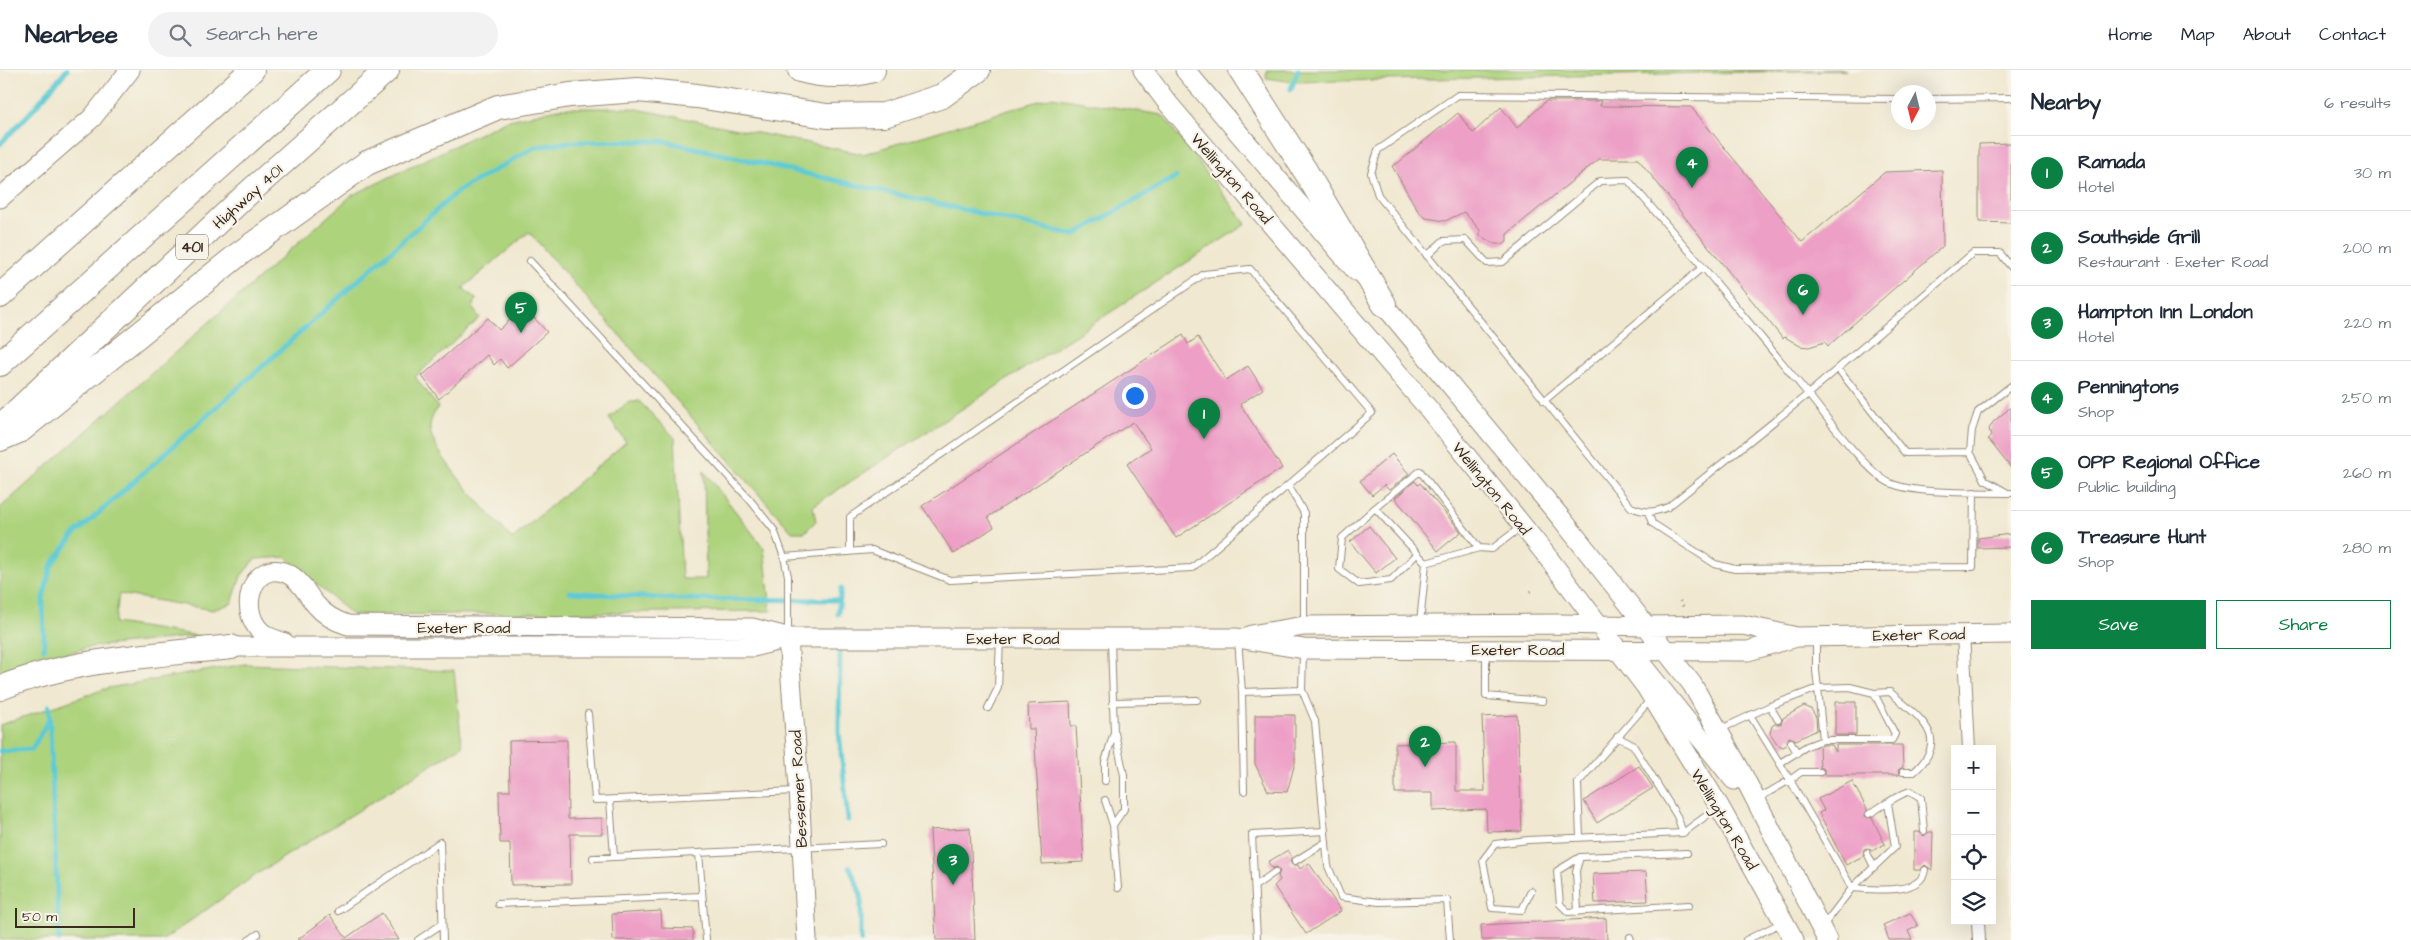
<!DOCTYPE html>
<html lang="en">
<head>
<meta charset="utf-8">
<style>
  body { margin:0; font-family:"Architects Daughter",sans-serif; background:#f2f2f3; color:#1f2937 }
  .controls { position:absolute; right:15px; bottom:15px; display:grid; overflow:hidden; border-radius:0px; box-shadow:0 5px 20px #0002 }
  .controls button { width:45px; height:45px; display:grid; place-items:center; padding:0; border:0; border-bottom:1px solid #e0e1e3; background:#fff; color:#1f2937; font:25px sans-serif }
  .compass { position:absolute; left:1891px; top:15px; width:45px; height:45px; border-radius:50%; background:#fff; box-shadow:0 5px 20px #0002; rotate:187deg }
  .scale { position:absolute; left:15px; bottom:12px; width:120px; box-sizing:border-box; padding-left:5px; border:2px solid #3b2a1e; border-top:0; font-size:14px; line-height:18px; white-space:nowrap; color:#3b2a1e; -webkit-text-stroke:4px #f7f3e8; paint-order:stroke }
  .you { position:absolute; left:1134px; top:325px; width:18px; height:18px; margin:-12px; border:4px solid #fff; border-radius:50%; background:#1a73e8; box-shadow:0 0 0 8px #1a73e833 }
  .badge { display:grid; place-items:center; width:32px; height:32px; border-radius:50%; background:#0b8043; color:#fff; font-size:16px; font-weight:700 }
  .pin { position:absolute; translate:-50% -41px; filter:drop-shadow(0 1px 2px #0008) }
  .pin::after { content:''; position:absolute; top:26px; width:18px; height:15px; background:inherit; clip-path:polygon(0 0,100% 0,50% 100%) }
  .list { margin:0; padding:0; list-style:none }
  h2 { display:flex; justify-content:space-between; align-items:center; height:65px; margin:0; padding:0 20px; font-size:21px }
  h2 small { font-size:16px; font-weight:400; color:#747a83 }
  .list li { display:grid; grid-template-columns:32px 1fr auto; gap:15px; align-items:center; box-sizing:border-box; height:75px; padding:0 20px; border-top:1px solid #e0e1e3 }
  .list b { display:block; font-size:19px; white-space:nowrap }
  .list p { margin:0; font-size:16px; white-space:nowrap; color:#747a83 }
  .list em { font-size:16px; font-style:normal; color:#747a83 }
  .actions { display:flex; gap:10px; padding:15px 20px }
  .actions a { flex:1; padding:11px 0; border:1px solid #0b8043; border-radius:0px; text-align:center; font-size:18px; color:#0b8043 }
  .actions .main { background:#0b8043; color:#fff }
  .icon { flex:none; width:28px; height:28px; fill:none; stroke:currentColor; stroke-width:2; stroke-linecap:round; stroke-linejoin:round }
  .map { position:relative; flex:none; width:2011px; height:870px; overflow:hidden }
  header { display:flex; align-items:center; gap:30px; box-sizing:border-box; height:70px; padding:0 25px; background:#fff; border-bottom:1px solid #e0e1e3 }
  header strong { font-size:24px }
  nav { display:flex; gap:28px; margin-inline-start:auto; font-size:18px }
  .search { width:350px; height:45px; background:#f2f2f3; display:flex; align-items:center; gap:12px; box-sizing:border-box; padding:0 18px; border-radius:28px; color:#747a83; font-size:19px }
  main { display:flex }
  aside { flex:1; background:#fff }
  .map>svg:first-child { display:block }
</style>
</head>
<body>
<header>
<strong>Nearbee</strong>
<div class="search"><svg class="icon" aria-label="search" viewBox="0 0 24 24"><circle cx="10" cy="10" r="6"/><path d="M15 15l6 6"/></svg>Search here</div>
<nav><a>Home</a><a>Map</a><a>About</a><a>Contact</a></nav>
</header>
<main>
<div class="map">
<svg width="2011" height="870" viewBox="0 0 2011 870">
  <rect width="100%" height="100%" fill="#f7f3e8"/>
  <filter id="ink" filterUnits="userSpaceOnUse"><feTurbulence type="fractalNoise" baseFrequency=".02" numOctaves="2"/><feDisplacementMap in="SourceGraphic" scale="10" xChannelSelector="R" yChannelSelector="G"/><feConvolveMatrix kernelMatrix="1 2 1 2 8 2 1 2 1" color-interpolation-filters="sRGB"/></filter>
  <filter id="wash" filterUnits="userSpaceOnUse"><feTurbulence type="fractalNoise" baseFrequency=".0096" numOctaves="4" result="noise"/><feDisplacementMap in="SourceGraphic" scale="20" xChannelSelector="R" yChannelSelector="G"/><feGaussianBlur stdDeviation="1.12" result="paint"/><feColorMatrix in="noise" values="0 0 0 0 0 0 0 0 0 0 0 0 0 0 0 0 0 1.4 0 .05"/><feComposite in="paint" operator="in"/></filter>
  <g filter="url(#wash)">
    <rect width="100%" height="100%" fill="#f0e8d0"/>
    <path fill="#add37d" stroke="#747e4e" d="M1267,0H1846L1294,12L1266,8Z
      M1052,27L1162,45L1246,154L813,436L816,451L805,462H792L529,162L463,218L476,229L473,239L480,248L415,307L438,337C434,343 430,350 430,358C430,383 494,448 512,469L626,372L609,348L627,333L639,331L675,368L682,509H706L704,401L764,478L771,541L352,545L286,487L255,489L241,506L232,533L213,540L119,524L115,553L199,566L90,577L0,602V438L351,126L505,51L562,38H632L863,84Z
      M245,594L454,601L462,676L260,802L163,870H0V655L108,618Z"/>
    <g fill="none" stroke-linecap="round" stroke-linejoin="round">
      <path stroke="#5dcad4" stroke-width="5" d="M1291,19L1298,0
        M0,74L29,44L67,0
        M570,522L673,529L840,530
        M838,544L841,519
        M44,579L43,529L51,496L73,466L458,121L535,77L570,72L664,71L1074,165L1176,107
        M840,583L839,662L848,750
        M49,636L59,870
        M0,681L32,679L49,649
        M850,797L861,825V870"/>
    </g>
    <g id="blocks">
      <path fill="#ed9fc6" d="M1546,31H1601L1600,36L1691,37L1802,172L1885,102L1942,100L1943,176L1828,276L1825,272L1809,277L1800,276L1785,267L1783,269L1638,89H1599L1507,164V171L1503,174H1495L1480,166V160L1464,142L1445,151L1426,148L1418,141L1392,96L1398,93L1458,43L1473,63L1501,37L1517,58Z
        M2011,73V153L1979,152V74Z
        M524,237L547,262L507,298L500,289L494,295L487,285L439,329L422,306L488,248L499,260Z
        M1183,265L1188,274L1198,267L1226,310L1248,296L1263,319L1240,334L1282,398L1176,468L1127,394L1151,378L1133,352L988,447L994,457L954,484L922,436Z
        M2011,337V398L1988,369L1991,365L1989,359L1993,352Z
        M1392,384L1409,404L1389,420L1384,415L1372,425L1360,411Z
        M1415,411L1418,415L1420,413L1461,462L1438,481L1395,428Z
        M1369,456L1395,488L1376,503L1350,472Z
        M2011,464V477L1978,478V468Z
        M1070,632L1071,656H1076L1084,792L1042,794L1034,659H1029L1028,634Z
        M1835,632H1856V665H1835Z
        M1804,636L1811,639L1816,647L1817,660L1796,670L1789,667L1787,675L1783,677L1778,675L1770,663L1772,656L1775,654H1781L1783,648Z
        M1255,645H1295V693L1287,722L1268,721L1255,694Z
        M1517,645L1522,761L1487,762L1486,739L1433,741V723H1395V674L1456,672V721H1485L1482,647Z
        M567,670L568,749L602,748V764H570L571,814L511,815L510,773H500L499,721H510L509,671Z
        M1824,675H1832L1836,682V675H1902L1903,697L1898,700L1899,705H1824V699L1820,697L1819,677Z
        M1639,696L1653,718L1597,753L1584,731Z
        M1852,711L1867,739L1865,746L1872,748L1885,774L1872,781L1868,778L1864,779L1863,786L1846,795L1819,743L1824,740L1818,729Z
        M970,758L975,870H936L930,760Z
        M1914,762H1919L1924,766L1929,762H1933L1932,800L1925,795L1920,800H1914Z
        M1288,780L1292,787L1290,791L1292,795H1298L1300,799L1309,793L1341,841L1306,864L1274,816L1280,810L1278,806L1280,801L1277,797L1272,798L1268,792Z
        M1646,802L1648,831L1595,833L1593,804Z
        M661,841L662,858L693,859V870H613L612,844Z
        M382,843L399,870H297L330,845L346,868Z
        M1910,843L1918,856L1908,861L1912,870H1889L1883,855Z
        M1606,848L1607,870H1482L1481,855Z"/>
    </g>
  </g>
  <g filter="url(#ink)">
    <use href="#blocks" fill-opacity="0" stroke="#968977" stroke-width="1"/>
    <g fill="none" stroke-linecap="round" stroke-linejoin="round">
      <defs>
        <path id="lane" d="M1898,29L1458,25L1378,80L1371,103L1378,125L1631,437C1645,443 1654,443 1668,437L1808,324C1826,346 1867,403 1890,413C1917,425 1980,422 2011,423
          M1928,29L2011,28
          M1427,186L1443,171L1466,170L1487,193L1503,192L1600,111L1628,110L1703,197
          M530,191L750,430L774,460L784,487L788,506V566
          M1838,299L1905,383L1970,382
          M1544,331L1703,197L1808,324L1973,183H2000L2011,197
          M1288,415L1304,443V554
          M2006,422L1985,410L1970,382L1972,360L1978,342L2011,316
          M1375,438L1342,468L1339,499L1359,514L1391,510L1417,484
          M1648,442L1652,453L1715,494L1735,499L1973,497L1974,422
          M1479,478L1492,479L1521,457
          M784,487L872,480L950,510L1192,498L1372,343L1250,199L1204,204L850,447V482
          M1420,553L1426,493L1375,438L1420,401L1479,478L1426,493
          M1238,569L1242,622L1302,620
          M1303,581L1302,620L1315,651L1328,796L1341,827L1379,832L1447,830L1450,870
          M1486,581V626L1543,631
          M1242,622L1244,721
          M1874,623L1890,622C1918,647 1953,667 1914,702H1903
          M1114,632L1197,630
          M1770,636L1778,650
          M988,638L998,618L1000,570
          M588,644L595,730L798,721
          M1750,645L1790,710L1801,702H1820
          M1719,660L1770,636L1818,618L1823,670
          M1617,667L1633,675L1677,746L1683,763
          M1791,672L1797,683
          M1780,693L1807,676L1823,670H1892L1895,664L1874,623L1850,617L1818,618L1816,601V569
          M1105,711V692L1114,662L1111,570
          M1757,729L1790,710L1852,818L1823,856
          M610,730L614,787
          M1105,730L1113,755L1118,818
          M1869,744C1883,736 1895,726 1910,721L1921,728L1924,761
          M1113,755L1124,739V705L1115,663
          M1580,768L1578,713L1651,629
          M699,783L706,870
          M1687,783L1580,787L1557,801L1560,834L1568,842L1689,835
          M1867,783L1874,797
          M593,788L881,774
          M1295,791L1326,772
          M1255,816L1275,802
          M1852,818L1895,777L1888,733
          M1852,818C1871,819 1921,826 1925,800
          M1531,821L1522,840L1492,838L1483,790L1495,774L1528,770L1683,763L1718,737
          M498,834L702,826
          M338,841L440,772L443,870
          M1578,842L1576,801L1580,787
          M1630,867L1631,870
          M249,870L258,864
          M418,870L442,854
          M1257,870L1252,765L1325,761
          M1746,870L1781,853"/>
        <path id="street" d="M1963,563L1969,679
          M1978,851L1979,870"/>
        <path id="secondary" d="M1143,0L1166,31L1427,337L1543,481L1646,617L1719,736L1794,870
          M1185,0L1356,201
          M0,128L92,48L130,0
          M1375,224L1561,448L1692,614L1743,705L1827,870
          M1251,565L1304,556L1560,554L1647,556L1743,555L1797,567L2011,564
          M788,568L799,718L807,870
          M285,573C280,571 272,569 267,566C234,547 251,486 288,504C300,509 308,526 316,535C325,546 335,551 348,555L752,558L787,567
          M231,577H753L788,568H1237L1304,579L1748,581L1797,567
          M1642,595L1734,710"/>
        <path id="highway" d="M800,0C825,7 848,7 873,0
          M1241,0L1306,102L1384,234
          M0,226L252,0
          M0,294L328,0
          M0,357L245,126L387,0
          M0,369L21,360L239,184L367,93L498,37L570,25L638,20L697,26L827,46L884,45L942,26L978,0
          M0,618C73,589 154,585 231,577"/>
      </defs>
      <use href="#lane" stroke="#968977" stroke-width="8"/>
      <use href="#street" stroke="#968977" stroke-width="14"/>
      <use href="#secondary" stroke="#968977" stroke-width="21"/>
      <use href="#highway" stroke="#968977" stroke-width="26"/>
      <path stroke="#968977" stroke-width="3" stroke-dasharray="1 4" stroke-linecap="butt" d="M1530,521L1534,523
        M1680,531L1684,538"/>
      <use href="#lane" stroke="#fff" stroke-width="6"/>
      <use href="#street" stroke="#fff" stroke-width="12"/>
      <use href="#secondary" stroke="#fff" stroke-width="19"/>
      <use href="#highway" stroke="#fff" stroke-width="24"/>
    </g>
  </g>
  <g text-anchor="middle" stroke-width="4.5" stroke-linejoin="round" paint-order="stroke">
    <rect fill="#f7f3e8" stroke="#73665b" stroke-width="1" x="176" y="164.5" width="32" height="25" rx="4"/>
    <g font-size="15" font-weight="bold" fill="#3b2a1e">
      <text x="192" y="182">401</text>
    </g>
    <g font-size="16" fill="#3b2a1e" stroke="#f7f3e8">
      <text transform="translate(1232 108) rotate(49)" y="6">Wellington Road</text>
      <text transform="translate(247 126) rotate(-42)" y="6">Highway 401</text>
      <text transform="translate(1492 418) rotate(51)" y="6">Wellington Road</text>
      <text x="464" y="563">Exeter Road</text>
      <text transform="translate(1919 564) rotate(-1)" y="6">Exeter Road</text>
      <text x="1013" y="574">Exeter Road</text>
      <text x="1518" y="585">Exeter Road</text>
      <text transform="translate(798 719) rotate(-93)" y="6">Bessemer Road</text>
      <text transform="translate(1725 749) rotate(59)" y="6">Wellington Road</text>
    </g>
  </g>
</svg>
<div class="controls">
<button>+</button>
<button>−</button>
<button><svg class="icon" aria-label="locate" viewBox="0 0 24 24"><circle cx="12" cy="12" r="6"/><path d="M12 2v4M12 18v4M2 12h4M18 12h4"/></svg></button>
<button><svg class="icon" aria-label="layers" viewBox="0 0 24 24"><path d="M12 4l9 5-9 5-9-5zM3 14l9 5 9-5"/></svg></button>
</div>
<svg class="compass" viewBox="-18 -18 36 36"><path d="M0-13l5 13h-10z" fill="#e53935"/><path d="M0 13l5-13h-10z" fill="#747a83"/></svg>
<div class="scale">50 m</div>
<div class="you"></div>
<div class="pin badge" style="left:1204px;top:369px">1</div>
<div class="pin badge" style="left:1425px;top:697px">2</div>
<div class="pin badge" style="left:953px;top:815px">3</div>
<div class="pin badge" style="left:1692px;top:118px">4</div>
<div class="pin badge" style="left:521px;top:263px">5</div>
<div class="pin badge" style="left:1803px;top:245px">6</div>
</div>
<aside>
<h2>Nearby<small>6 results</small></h2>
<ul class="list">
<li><span class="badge">1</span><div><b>Ramada</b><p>Hotel</p></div><em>30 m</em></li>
<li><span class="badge">2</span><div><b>Southside Grill</b><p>Restaurant · Exeter Road</p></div><em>200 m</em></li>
<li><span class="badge">3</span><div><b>Hampton Inn London</b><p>Hotel</p></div><em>220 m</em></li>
<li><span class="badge">4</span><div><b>Penningtons</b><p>Shop</p></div><em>250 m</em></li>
<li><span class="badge">5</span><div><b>OPP Regional Office</b><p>Public building</p></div><em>260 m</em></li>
<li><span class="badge">6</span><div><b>Treasure Hunt</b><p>Shop</p></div><em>280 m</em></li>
</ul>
<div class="actions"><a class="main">Save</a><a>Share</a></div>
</aside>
</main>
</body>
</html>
